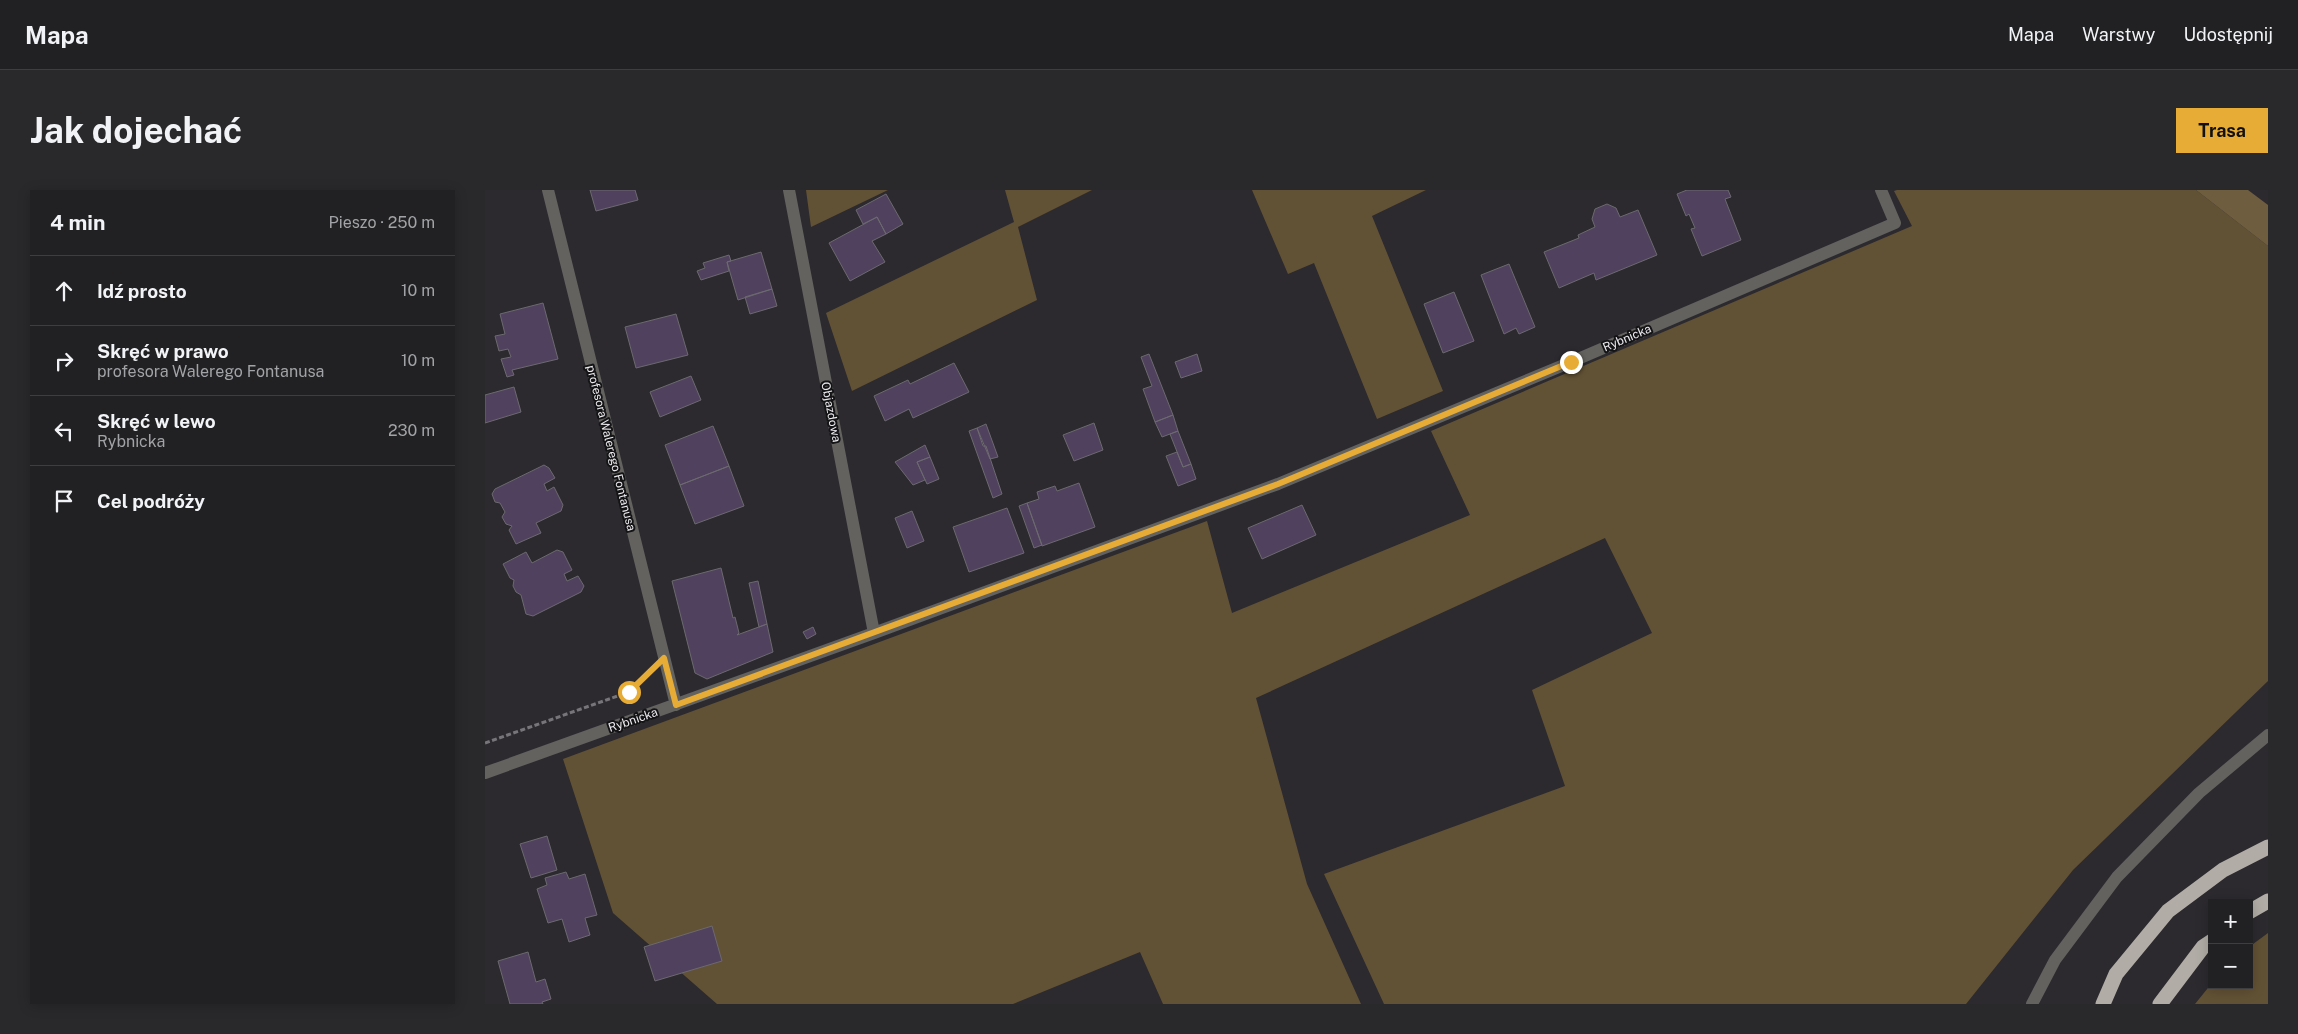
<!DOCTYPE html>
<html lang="pl">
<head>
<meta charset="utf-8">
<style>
  body { margin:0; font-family:"Public Sans",sans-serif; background:#29282b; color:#f1f3f6 }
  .controls { position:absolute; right:15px; bottom:15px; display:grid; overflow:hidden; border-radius:0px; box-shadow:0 2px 12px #0003 }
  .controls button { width:45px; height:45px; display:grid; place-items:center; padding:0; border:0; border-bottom:1px solid #3e3e41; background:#212023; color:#f1f3f6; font:25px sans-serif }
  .stop { position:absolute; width:15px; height:15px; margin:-11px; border:4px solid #e7ac36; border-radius:50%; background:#fff }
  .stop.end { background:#e7ac36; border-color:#fff; box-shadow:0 1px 5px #0008 }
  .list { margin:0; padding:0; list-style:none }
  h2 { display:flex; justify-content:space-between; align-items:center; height:65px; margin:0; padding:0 20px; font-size:21px }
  h2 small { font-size:16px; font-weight:400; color:#a2a3a6 }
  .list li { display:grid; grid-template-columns:32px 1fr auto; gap:15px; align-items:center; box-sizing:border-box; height:70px; padding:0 20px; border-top:1px solid #3e3e41 }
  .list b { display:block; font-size:19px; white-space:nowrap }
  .list p { margin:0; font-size:16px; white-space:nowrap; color:#a2a3a6 }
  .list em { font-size:16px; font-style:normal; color:#a2a3a6 }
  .icon { flex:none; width:28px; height:28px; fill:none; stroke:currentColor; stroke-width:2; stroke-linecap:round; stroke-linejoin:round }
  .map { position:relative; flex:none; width:1783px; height:814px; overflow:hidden; border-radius:0px }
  header { display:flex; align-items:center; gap:30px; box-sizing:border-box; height:70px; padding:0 25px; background:#212023; border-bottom:1px solid #3e3e41 }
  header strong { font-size:24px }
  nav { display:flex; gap:28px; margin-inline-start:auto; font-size:18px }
  .intro { display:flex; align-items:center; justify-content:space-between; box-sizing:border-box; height:120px; padding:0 30px }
  h1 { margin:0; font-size:35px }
  .button { padding:12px 22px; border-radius:0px; background:#e7ac36; color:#111; font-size:18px; font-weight:700 }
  main { display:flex; gap:30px; padding:0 30px }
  aside { flex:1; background:#212023; border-radius:0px; box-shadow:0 2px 12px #0003 }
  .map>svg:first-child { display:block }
</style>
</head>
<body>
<header>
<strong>Mapa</strong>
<nav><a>Mapa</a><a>Warstwy</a><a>Udostępnij</a></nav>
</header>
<div class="intro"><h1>Jak dojechać</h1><a class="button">Trasa</a></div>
<main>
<aside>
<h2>4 min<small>Pieszo · 250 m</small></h2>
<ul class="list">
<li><svg class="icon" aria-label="ahead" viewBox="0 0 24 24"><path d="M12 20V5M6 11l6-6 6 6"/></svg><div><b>Idź prosto</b></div><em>10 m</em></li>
<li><svg class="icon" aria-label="right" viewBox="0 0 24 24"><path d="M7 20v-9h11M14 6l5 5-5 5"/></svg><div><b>Skręć w prawo</b><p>profesora Walerego Fontanusa</p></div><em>10 m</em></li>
<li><svg class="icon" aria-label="left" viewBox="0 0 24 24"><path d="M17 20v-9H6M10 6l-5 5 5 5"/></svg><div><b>Skręć w lewo</b><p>Rybnicka</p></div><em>230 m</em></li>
<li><svg class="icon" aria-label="arrive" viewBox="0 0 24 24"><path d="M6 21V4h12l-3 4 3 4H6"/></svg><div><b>Cel podróży</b></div></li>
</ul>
</aside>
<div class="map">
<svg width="1783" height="814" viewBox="0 0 1783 814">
  <rect width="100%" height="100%" fill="#2c2a2f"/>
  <path fill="#625235" d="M321,0H403L326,37Z
    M520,0H607L533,37L552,110L367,201L341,123L529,32Z
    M767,0H941L887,26L958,201L892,229L829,73L803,84Z
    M1412,0H1711L1783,56V491L1588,680L1481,814H899L839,684L1080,596L1047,500L1167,443L1120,348L771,508L822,694L876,814H678L655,762L528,814H232L128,723L78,569L722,331L747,423L985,325L946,241L1427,36L1409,1Z
    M1783,743V814H1710L1727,793V795H1764V757Z"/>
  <path fill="#6f5d3f" d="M1711,0H1763L1783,15V56Z"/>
  <path fill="#50425e" stroke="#6c696f" d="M105,0H150L153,10L111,21Z
    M1202,0H1243L1246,7L1240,9L1256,50L1217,66L1206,39L1210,38L1204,24L1201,26L1192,4Z
    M401,4L418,34L401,44L392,27L378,34L371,20Z
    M1122,14L1131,18L1135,27L1153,20L1172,65L1111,90L1109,83L1074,98L1059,62L1094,48L1093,45L1110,37L1107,29L1110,19Z
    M392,27L401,44L387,51L400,72L365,91L344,53Z
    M276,62L287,99L253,110L242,72Z
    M244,65L246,71L242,72L244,81L216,90L212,81L220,78L218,73Z
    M1024,74L1050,137L1034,144L1031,138L1019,144L996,85Z
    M287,99L292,116L265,124L260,107Z
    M969,102L989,151L958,163L939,114Z
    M58,113L73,169L27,180L29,185L22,187L16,169L26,167L23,159L14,161L10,146L20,144L15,124Z
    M191,124L203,165L151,178L140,137Z
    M664,164L688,225L670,232L658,199L667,196L656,167Z
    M712,164L717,181L696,188L690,172Z
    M469,173L484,202L428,228L424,219L400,231L389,206L423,190L425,194Z
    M206,186L216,210L175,227L165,202Z
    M29,197L36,222L0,233V205Z
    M688,225L693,241L677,247L670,232Z
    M609,233L618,260L589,271L578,245Z
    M501,234L513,267L505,269L492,238Z
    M228,236L244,276L195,295L180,255Z
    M492,238L498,256H501L517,304L508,308L484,241Z
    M693,241L706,274L698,277L685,244Z
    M440,255L445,267L432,272L440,290L428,295L410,272Z
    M692,262L698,277L706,274L711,289L693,296L681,266Z
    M445,267L454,289L442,294L432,272Z
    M59,275L64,278L70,288L59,294L62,301L69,297L78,315L76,321L51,333L56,343L31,354L24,340L27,336L21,334L17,327L20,322L15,313L10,312L7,304L10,299Z
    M244,276L259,316L210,334L195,295Z
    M594,293L610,337L557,356L542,313L554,309L552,302L570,296L572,301Z
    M542,313L557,355L549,358L534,316Z
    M817,315L831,345L777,369L763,338Z
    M522,318L539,363L484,382L468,337Z
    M427,321L439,351L422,358L410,328Z
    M72,360L78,362L87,380L79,384L82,391L93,386L99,396L96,402L48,426L41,424L36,405L31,402L28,396L29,390L25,388L18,374L41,362L47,373Z
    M236,378L248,428L250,427L254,443L252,445L282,434L288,462L222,489L210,483L187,391Z
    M273,391L282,434L274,437L264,393Z
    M328,437L331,444L322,449L318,442Z
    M62,646L72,680L46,688L35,654Z
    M81,682L84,689L100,684L112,725L100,728L105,745L84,752L77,729L63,733L52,699L62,695L60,688Z
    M227,736L237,771L170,791L159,757Z
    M43,762L51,792L60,789L66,809L57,812L58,814H25L13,771Z"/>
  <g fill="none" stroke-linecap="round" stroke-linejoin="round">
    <path stroke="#77757a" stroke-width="3" stroke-dasharray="5 2.5" stroke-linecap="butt" d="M0,553L144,502L163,484"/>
    <path stroke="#63625f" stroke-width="12" d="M63,0L191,515
      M304,0L389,443
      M0,583L389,443L793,294L1086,172L1410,33L1396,0
      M1547,814L1570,770L1632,687L1714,603L1783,545"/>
    <path stroke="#b1ada6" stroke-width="15" d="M1764,722L1783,711
      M1618,814L1631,784L1683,721L1738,680L1783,657
      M1675,814L1718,757L1727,751"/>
  </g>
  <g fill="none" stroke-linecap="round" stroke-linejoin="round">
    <path stroke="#e7ac36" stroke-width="6" d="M144,502L179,468L191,515L793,294L1086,172"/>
  </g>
  <g text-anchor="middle" stroke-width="4" stroke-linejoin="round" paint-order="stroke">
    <g font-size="12" fill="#eceaee" stroke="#141315">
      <text transform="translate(1142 148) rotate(-23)" y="4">Rybnicka</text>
      <text transform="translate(346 222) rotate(79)" y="4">Objazdowa</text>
      <text transform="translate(126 258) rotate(76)" y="4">profesora Walerego Fontanusa</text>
      <text transform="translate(148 530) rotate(-19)" y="4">Rybnicka</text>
    </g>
  </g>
</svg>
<div class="controls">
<button>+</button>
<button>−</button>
</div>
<div class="stop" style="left:144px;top:502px"></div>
<div class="stop end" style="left:1086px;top:172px"></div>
</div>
</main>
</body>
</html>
